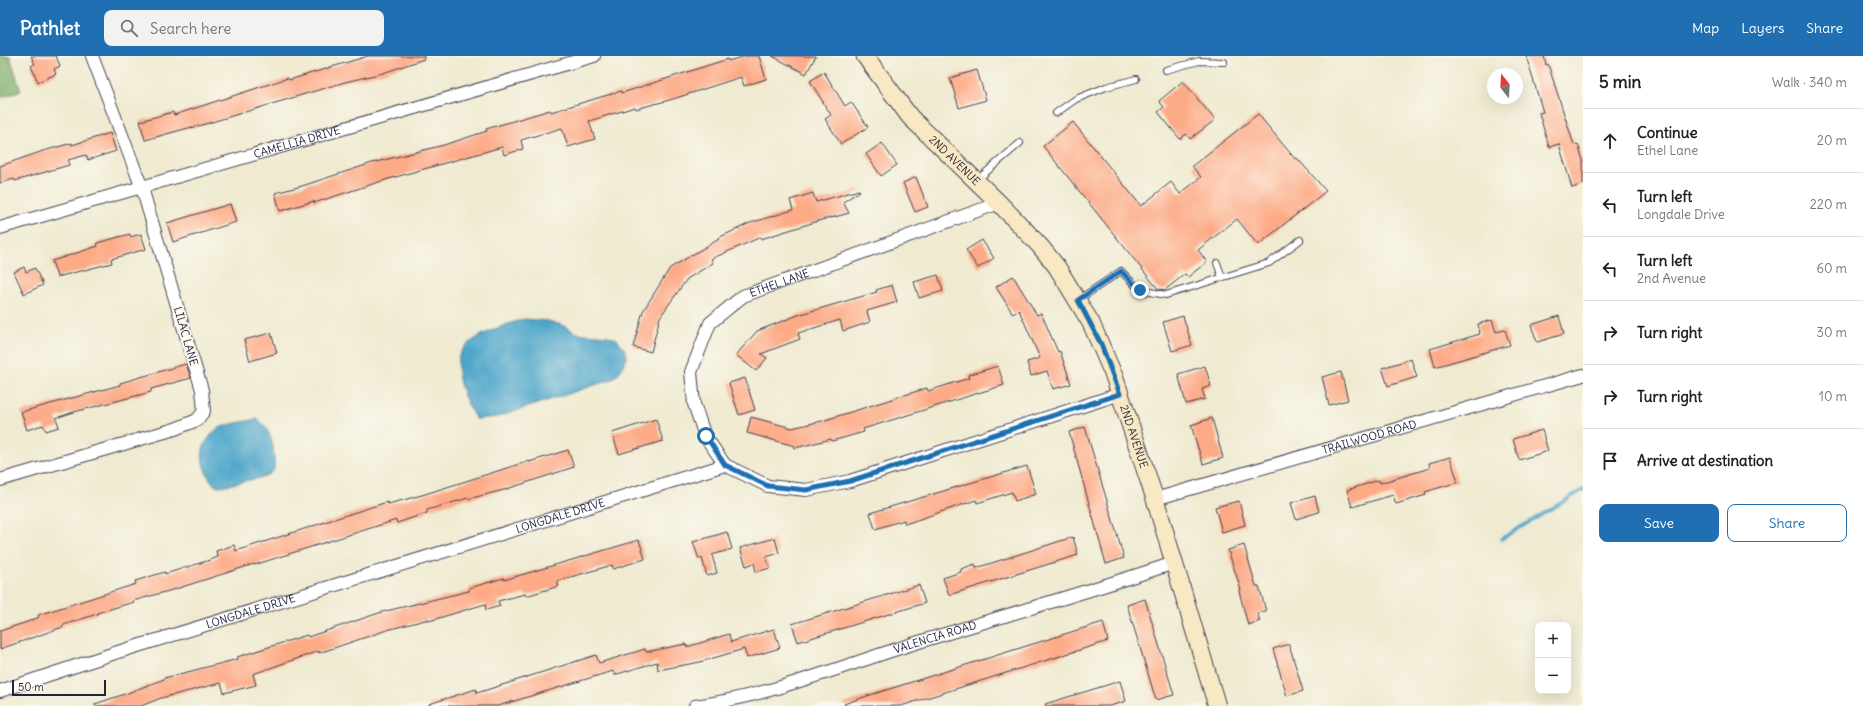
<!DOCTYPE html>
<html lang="en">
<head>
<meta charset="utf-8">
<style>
  body { margin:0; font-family:Delius,sans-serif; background:#f2f2f2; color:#222 }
  .controls { position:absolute; right:12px; bottom:12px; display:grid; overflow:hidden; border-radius:8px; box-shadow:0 4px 16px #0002 }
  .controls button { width:36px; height:36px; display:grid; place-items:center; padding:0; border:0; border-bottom:1px solid #e0e0e0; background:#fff; color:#222; font:20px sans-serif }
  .compass { position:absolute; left:1487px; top:12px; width:36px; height:36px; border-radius:50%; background:#fff; box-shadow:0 4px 16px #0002; rotate:343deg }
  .scale { position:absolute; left:12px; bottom:10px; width:94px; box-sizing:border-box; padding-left:4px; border:2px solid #22223b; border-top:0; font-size:11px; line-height:14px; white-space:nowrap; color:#22223b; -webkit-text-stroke:3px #fbf7ec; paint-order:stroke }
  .stop { position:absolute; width:12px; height:12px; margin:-9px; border:3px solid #1f6fb2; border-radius:50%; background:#fff }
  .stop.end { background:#1f6fb2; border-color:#fff; box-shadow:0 1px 4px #0008 }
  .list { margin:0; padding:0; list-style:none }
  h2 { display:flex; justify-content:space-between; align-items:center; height:52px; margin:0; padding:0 16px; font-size:17px }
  h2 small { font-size:13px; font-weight:400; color:#767676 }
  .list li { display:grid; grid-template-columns:26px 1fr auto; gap:12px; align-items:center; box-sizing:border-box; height:64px; padding:0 16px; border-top:1px solid #e0e0e0 }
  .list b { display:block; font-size:15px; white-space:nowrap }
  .list p { margin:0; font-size:13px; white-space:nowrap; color:#767676 }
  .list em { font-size:13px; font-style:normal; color:#767676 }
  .actions { display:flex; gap:8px; padding:12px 16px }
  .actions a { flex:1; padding:9px 0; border:1px solid #1f6fb2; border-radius:8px; text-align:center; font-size:14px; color:#1f6fb2 }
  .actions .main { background:#1f6fb2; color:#fff }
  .icon { flex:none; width:22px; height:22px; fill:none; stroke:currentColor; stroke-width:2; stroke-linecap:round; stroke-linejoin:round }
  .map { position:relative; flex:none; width:1583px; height:650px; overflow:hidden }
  header { display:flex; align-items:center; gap:24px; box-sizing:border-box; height:56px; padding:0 20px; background:#1f6fb2; color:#fff }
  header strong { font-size:19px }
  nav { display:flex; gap:22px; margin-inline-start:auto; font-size:14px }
  .search { width:280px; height:36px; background:#f2f2f2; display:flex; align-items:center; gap:10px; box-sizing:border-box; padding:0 14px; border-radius:8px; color:#767676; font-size:15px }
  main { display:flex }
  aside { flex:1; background:#fff }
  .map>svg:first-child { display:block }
</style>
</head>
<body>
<header>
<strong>Pathlet</strong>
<div class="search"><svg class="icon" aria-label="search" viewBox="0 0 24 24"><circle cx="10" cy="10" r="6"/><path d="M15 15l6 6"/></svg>Search here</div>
<nav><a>Map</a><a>Layers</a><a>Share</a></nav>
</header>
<main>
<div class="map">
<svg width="1583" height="650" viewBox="0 0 1583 650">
  <rect width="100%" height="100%" fill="#fbf7ec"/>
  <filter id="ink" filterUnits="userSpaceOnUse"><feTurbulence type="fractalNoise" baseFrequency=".025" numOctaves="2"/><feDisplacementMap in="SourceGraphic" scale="8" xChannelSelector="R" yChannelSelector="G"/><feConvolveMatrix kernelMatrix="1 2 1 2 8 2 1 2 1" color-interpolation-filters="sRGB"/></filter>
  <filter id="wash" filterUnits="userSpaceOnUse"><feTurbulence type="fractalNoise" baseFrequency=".012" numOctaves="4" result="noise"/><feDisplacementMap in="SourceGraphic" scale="16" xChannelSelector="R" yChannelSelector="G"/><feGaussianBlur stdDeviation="0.9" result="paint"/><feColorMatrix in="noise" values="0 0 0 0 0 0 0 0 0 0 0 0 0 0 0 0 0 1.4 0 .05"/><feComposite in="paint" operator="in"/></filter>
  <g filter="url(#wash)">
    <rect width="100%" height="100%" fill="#efead0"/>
    <path fill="#7dac66" stroke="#506750" d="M0,0H10L21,35L0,42Z"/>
    <path fill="#4da6ca" stroke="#386482" d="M525,263L548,265L562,269L577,277L608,280L617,283L624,292L627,300L621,314L613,323L498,361L477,363L475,362C466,346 453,319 459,300C464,282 508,267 525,263Z
      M257,363C273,373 275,397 274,414C265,423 252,423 241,426C231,428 225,431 215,430C204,417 196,397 209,382C211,379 214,375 217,373C229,367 244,366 257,363Z"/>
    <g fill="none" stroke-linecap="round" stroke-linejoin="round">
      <path stroke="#4da6ca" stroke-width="3.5" d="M1501,483L1583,434"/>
    </g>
    <g id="blocks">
      <path fill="#fdaa87" d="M31,0H56L60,10L54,13L56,18L38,26L31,10L35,8Z
        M368,0H424V3L383,17L345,26L192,72V71L145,84L140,65L173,56L174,59L288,22L289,24Z
        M746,0H759L766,23L744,30L741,21L673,43L636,53L635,51L589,65L595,83L568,91L562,72L521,84L523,93L504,99L502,91L385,124L314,147V145L280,155L275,137L302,130L372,107L444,89L487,75L486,73L550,54L551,56L621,35L622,37L728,3V5Z
        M772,0H816L806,18Z
        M1526,0H1544L1546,9L1548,8L1574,89L1578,88L1583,105V128L1572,132L1559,88L1549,91L1539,57L1543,56Z
        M977,14L986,44L959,52L950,22Z
        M824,16L845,50L851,46L868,71L841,88L825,63L831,59L810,25Z
        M1183,25L1215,64L1190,83L1186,78L1180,83L1158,56L1164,51L1159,45Z
        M1258,58L1295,103L1297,102L1326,135L1258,189L1237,163L1198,194L1207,206L1188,221L1185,218L1165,234L1158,233L1043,90L1073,66L1141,150L1171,126L1180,138L1201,121L1192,110Z
        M110,77L116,95L88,104L86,99L68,104L69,109L15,125L14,123L0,127V110L43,95L72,87V89Z
        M882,87L897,109L881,120L866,98Z
        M916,121L928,151L915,156L903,127Z
        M859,134L860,135L843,146L849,157L831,162V161L761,183V181L711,203L713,207L687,223L660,261L651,296L633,291L643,255L670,212L719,183L718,182L750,167L793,154L790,144L813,137L816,146Z
        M230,148L236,166L173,186L167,167Z
        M130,178V181L141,178L146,193L111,203L112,207L57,221L52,205L98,190L97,187Z
        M982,184L994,202L978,212L966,194Z
        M24,211L26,216L35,212L43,229L24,238L14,216Z
        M938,219L943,235L919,242L914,226Z
        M1013,220L1037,259L1041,257L1058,296L1060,295L1071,328L1053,333L1047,315L1031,320L1027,306L1040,302L1019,254L1013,258L996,231Z
        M892,229L897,246L867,255L870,266L843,275L840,264L798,277L800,283L761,298L767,302L756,315L736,299L757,275L798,259L877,236L876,234Z
        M1183,260L1192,289L1172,295L1163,266Z
        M1559,260L1564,278L1537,286L1531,269Z
        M1492,264L1496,276L1505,274L1510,289L1435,311L1430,293L1480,278L1478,268Z
        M271,277L277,297L250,305L244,284Z
        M1411,303L1417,321L1388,330L1382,312Z
        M186,308L191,322L151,333V336L74,356L56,362L59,371L46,375L43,369L27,374L21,356L120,329V327Z
        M998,310L1004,329L863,373L864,376L832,385L831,383L795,392V390L747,377L751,361L792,372L822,365L927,332L928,335L969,322L968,319Z
        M1205,310L1211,330L1202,333L1205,343L1186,348L1178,318Z
        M1341,316L1348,344L1329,349L1322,321Z
        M745,322L755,354L739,359L729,327Z
        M1212,362L1223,402L1203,408L1191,369Z
        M656,363L663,385L619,398L612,377Z
        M1085,371L1124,502L1106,508L1069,376Z
        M1542,374L1548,395L1519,404L1513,383Z
        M568,394L574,411L504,434L468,443V442L427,454V457L397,467L396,464L254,509V508L179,532L133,545L134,546L97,557V558L63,569V571L0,593V575L27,566L39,561L38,559L136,528L135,525L165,516V518L210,504L218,501L216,495L234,489L236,495L387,446L388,448L422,439L529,405V406Z
        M1450,401L1458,426L1425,436L1426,439L1396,448L1393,439L1352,451L1347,434L1379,424L1380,427L1430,412L1429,407Z
        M1027,410L1036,438L1015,445L1012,436L977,447L976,444L905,468L904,464L875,473L870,457Z
        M1315,440L1319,456L1296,463L1291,447Z
        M1239,445L1245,469L1222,476L1215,451Z
        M727,476L732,493L712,499L717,517L707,520L702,502L699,503L693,486Z
        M1073,481L1078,499L949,539L943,522L961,516V513L975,508L976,512Z
        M775,482L779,497L766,501L770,512L756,516L754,507L746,510L740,492Z
        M639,484L645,503L613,513L612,509L557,525L559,530L526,540L525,538L498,545L500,550L486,554L485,548L429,565V563L387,574L319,597V595L253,618L256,629L224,637L221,627L161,642L141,650H95V648L125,638L164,623V622L238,603L237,601L307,579L308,581L382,556L469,535V532L504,522V524Z
        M1244,489L1256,530H1259L1266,555L1257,557L1260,565L1248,569L1239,535L1241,534L1228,494Z
        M919,529L925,547L798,586L792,568Z
        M1145,543L1174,639L1156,644L1127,549Z
        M1103,566L1108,585L1073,596L901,650H845L844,648L867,640Z
        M774,573L780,592L747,602L744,593L700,606L658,614L657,606L614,619L613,615L498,650H429V648L476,633L477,637L596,599L599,607L645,593L646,596L686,588L687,591L729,578L731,586Z
        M1289,588L1303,635L1287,640L1273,593Z
        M1120,625L1126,645L1110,650H1046L1045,648Z"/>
    </g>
  </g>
  <g filter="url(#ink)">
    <use href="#blocks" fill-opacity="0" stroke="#414051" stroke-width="1"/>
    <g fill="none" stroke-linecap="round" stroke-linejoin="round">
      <defs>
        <path id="lane" d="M1166,14L1199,5L1224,6
          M1056,57L1076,43L1106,31L1136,23
          M977,124L1020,87
          M1217,207L1222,221
          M1078,244L1121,215L1140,234L1166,239L1269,207L1300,184"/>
        <g id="street">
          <path id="s1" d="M0,172L594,0"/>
          <path id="s2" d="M725,409L705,380L694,348L691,316L710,267L743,240L999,147"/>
          <path d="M0,424L175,373L197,364L204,355L202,334L142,132L92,0"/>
          <path id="s3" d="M1155,443L1583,319"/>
          <path id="s4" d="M0,635L118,596L725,409L768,430L806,434L850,425L1120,338"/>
          <path id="s5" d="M695,650C773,639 847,608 922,585C1006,559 1091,535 1174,507"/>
        </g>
        <g id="secondary">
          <path id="s6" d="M865,0L910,61L999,147L1040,190L1057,211L1091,267L1114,320L1155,443L1217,650"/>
        </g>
      </defs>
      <use href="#lane" stroke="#414051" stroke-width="8"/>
      <use href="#street" stroke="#414051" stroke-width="14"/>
      <use href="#secondary" stroke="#414051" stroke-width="19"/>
      <use href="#lane" stroke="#fff" stroke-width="6"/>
      <use href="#street" stroke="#fff" stroke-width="12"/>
      <use href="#secondary" stroke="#f8e8c3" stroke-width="17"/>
    </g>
  </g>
  <g fill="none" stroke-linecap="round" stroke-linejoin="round" filter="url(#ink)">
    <path stroke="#1f6fb2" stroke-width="5" d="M706,380L725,409L768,430L806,434L850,425L1120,338L1101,288L1078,244L1121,215L1140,234"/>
  </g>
  <g text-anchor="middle" stroke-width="4" stroke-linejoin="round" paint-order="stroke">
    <g font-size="11" fill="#22223b" stroke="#fbf7ec">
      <text dy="4" stroke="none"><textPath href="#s1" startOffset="309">CAMELLIA DRIVE</textPath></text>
      <text dy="4" stroke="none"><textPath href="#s6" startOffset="138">2ND AVENUE</textPath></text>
      <text dy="4" stroke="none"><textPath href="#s2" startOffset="235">ETHEL LANE</textPath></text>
      <text transform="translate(186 280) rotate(74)" y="4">LILAC LANE</text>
      <text dy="4" stroke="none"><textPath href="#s3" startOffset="223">TRAILWOOD ROAD</textPath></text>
      <text dy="4" stroke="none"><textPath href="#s6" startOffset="473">2ND AVENUE</textPath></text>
      <text dy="4" stroke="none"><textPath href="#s4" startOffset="587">LONGDALE DRIVE</textPath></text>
      <text dy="4" stroke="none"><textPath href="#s4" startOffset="263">LONGDALE DRIVE</textPath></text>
      <text dy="4" stroke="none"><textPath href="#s5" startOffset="250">VALENCIA ROAD</textPath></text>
    </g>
  </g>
</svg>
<div class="controls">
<button>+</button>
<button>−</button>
</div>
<svg class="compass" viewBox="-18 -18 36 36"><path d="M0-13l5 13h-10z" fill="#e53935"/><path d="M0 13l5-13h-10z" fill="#767676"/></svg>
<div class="scale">50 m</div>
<div class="stop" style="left:706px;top:380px"></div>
<div class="stop end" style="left:1140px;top:234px"></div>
</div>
<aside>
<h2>5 min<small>Walk · 340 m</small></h2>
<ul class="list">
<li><svg class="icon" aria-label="ahead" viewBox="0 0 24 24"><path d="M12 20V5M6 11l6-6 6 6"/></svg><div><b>Continue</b><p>Ethel Lane</p></div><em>20 m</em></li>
<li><svg class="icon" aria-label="left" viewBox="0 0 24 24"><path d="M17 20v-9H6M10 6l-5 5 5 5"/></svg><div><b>Turn left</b><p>Longdale Drive</p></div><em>220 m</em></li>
<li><svg class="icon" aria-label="left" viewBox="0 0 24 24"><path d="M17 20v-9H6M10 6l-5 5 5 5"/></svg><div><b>Turn left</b><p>2nd Avenue</p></div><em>60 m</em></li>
<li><svg class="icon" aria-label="right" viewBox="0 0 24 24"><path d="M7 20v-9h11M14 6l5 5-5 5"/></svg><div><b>Turn right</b></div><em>30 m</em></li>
<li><svg class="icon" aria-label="right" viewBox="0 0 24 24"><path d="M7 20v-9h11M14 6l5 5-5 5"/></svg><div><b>Turn right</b></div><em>10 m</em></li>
<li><svg class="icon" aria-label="arrive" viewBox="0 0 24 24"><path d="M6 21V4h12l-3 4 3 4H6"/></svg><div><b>Arrive at destination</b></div></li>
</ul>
<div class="actions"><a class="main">Save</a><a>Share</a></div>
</aside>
</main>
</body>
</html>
